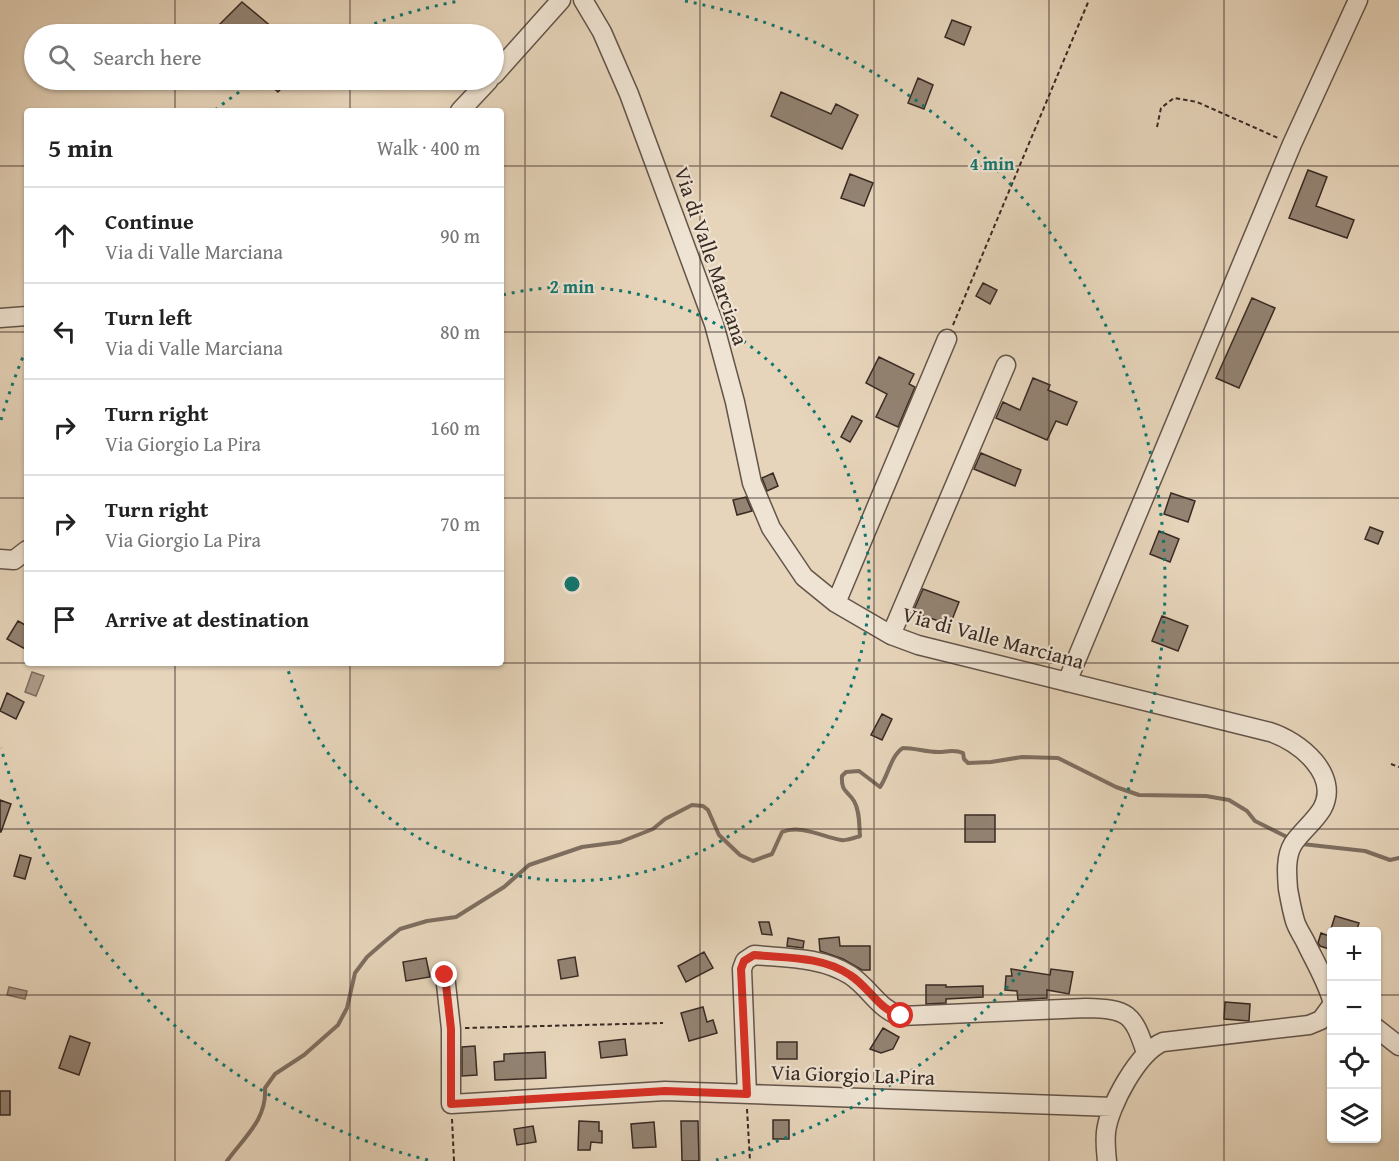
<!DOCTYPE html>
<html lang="en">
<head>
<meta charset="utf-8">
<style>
  body { margin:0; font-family:"Gentium Book Plus",serif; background:#f2f2f2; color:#222 }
  .controls { position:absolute; right:18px; bottom:18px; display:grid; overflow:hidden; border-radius:6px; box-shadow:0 2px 4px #0004 }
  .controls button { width:54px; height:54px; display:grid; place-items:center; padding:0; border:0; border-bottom:2px solid #e0e0e0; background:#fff; color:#222; font:30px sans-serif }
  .stop { position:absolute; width:18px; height:18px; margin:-14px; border:4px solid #d93025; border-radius:50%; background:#fff }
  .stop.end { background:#d93025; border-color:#fff; box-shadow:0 2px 6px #0008 }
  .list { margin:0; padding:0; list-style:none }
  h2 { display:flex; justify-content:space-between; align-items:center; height:78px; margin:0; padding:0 24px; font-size:26px }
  h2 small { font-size:20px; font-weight:400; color:#767676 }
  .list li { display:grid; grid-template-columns:39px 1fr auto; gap:18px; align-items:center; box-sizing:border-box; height:96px; padding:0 24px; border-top:2px solid #e0e0e0 }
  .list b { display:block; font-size:22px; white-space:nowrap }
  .list p { margin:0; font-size:20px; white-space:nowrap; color:#767676 }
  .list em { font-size:20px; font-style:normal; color:#767676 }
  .icon { flex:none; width:33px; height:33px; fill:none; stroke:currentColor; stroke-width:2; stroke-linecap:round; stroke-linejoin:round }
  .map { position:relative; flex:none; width:1399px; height:1161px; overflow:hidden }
  .search { position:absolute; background:#fff; box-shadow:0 2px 4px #0004; left:24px; top:24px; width:480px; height:66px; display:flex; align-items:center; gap:15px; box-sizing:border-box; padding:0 21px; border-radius:33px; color:#767676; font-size:22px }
  .panel { position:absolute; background:#fff; box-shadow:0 2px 4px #0004; left:24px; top:108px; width:480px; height:558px; border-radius:6px }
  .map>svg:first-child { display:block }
</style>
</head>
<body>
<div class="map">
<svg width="1399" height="1161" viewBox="0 0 1399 1161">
  <rect width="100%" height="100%" fill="#e7d5bb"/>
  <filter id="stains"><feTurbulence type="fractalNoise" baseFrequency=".00333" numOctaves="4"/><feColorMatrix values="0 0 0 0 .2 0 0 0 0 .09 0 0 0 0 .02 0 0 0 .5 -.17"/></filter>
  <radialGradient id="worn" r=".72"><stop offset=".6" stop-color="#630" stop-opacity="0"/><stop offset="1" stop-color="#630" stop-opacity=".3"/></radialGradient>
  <path fill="#ac9b88" stroke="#7e6e60" stroke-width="1.5" d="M32,672L44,676L36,696L25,692Z
    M9,987L27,991L25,999L7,995Z"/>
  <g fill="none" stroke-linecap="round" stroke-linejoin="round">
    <path stroke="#7e6e60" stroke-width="4" d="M1302,844L1365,851L1390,860L1399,858
      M227,1161C244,1137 267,1120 265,1088L275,1074L304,1055L338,1025L347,1008L355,973L367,957L383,943L400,929L427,921L456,917L504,887L529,865L582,847L620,842L653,829L665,819L692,805L703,806L708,810L719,835L740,855L753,861L772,854L782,832C800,824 823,837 841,840C847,841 854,838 860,836C859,825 860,811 854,801C847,790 841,792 842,776L846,772L859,771L880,787C888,776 891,755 903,748C915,748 926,752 938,752C947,752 954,749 963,753L964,759L968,763L991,762L1022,757L1058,758L1116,787L1139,795L1206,796L1229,800L1247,811L1255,821L1287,837"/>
  </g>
  <path fill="#938373" stroke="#392a24" stroke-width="1.5" d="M242,2L280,34H210Z
    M952,20L971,27L964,45L945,37Z
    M918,78L933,85L924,109L908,103Z
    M264,80H289L278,92Z
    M781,92L831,114L836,104L858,115L842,149L771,116Z
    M1308,170L1327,177L1316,206L1354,220L1347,238L1289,218Z
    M850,174L873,183L864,206L841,198Z
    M983,283L997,290L990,304L976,296Z
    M1252,298L1275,308L1239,388L1216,378Z
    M879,357L914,374L909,384L915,387L898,427L876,417L887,394L866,383Z
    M1033,378L1050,385L1048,390L1077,402L1067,425L1056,421L1047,440L996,418L1003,402L1020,410Z
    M852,416L862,421L850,442L841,437Z
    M981,453L1021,470L1015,486L974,469Z
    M773,473L778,486L767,491L762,478Z
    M1171,493L1195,501L1188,522L1164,514Z
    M746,497L752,511L737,515L733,500Z
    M1370,527L1383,532L1378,544L1365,539Z
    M1159,531L1179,539L1170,562L1150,554Z
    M923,589L959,602L950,625L913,612Z
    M1162,616L1188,626L1178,651L1152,641Z
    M18,621L27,626V650L7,639Z
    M7,693L24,702L16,719L0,711Z
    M882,714L892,719L882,740L871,735Z
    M0,800L11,804L1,832H0Z
    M965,815H995V842H965Z
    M20,855L31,858L25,879L14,876Z
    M1335,916L1359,923L1356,932H1330Z
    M759,922H769L772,935L762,934Z
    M1321,933L1332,937V950L1320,946L1318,943Z
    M839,937L840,946H870V970H862L843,959L820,951L819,939Z
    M788,938L804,941L803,948L787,946Z
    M704,952L713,968L686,982L678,966Z
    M575,957L578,976L561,979L558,960Z
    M426,958L430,977L406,981L403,962Z
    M1011,969L1050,975L1051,969L1073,972L1069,994L1047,990V998L1018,1000L1017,991L1005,990L1006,976H1012Z
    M926,985H946V987L983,986V997L946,999V1003L926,1004Z
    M1225,1002L1250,1004L1249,1021L1224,1019Z
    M703,1007L707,1022L713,1020L717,1033L689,1041L681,1013Z
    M883,1028L899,1037L893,1049L881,1053L870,1049Z
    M70,1036L90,1043L79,1075L59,1068Z
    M625,1039L627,1055L601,1058L599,1042Z
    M777,1042H797V1059H777Z
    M475,1046L477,1075L462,1076V1047Z
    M545,1052L546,1078L495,1080L494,1062L504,1061V1054Z
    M0,1091H10V1115H0Z
    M773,1120H789V1139H773Z
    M579,1121L599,1122V1131H602V1143L591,1142L590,1150H578Z
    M681,1121H698L699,1161H682Z
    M654,1122L656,1147L633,1148L631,1124Z
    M533,1126L536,1142L517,1145L514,1129Z"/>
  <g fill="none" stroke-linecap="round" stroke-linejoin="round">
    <defs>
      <path id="minor" d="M583,0L602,32L629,94L714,324L735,402L752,483L771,528L804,577L836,603L891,635L918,645L1270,732C1299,741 1341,775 1322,809C1314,822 1301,832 1293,844C1285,857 1287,876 1288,889C1290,900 1292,911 1295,921C1297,928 1302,935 1305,941C1314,960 1326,980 1332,1000
        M494,75L561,0
        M460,111L489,80
        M0,318L27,316
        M0,559L14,560L27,550
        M836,603L947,339
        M891,635L1006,365
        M1067,682L1292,144L1358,0
        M445,975L451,1029V1104L665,1091L1113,1107
        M1376,1028L1399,1046
        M747,1094L742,969L745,961L754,955C786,958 822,957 850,975C869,987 879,1010 901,1016L1086,1008C1128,1009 1133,1013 1146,1053
        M1107,1161C1106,1152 1105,1142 1106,1132C1109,1106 1138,1052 1163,1042L1309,1025L1321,1020L1332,1005"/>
    </defs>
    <use href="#minor" stroke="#64554a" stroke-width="21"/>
    <path stroke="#392a24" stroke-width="2" stroke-dasharray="4.5 3" stroke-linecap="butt" d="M1157,127L1161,108L1174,98L1197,102L1278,138
      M953,325L1089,0
      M1391,764L1399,767
      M465,1028L663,1023
      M747,1109L750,1161
      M452,1119L454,1161"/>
    <use href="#minor" stroke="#efe4d3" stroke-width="18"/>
  </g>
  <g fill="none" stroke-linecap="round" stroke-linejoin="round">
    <path stroke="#d93025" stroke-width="8" d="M445,975L451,1029V1104L665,1091L747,1094L741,969L744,961L754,955C786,958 822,956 850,975C869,987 879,1010 901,1016"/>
  </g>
  <path fill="none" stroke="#392a24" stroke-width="1.5" stroke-opacity="0.55" d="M175,0V34M350,0V34M525,0V1161M700,0V1161M874,0V1161M1049,0V1161M1224,0V1161M175,80V111M350,80V111M0,166H27M501,166H1399M0,332H27M501,332H1399M0,498H27M501,498H1399M0,663H1399M175,663V1161M350,663V1161M0,829H1399M0,995H1332M1376,995H1399"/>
  <g fill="none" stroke="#0f766e" stroke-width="3" stroke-dasharray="3 6">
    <path d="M503 295A297 297 0 1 1 286 663"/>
    <path d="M428 1160A594 594 0 0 1 1 748M1 420A594 594 0 0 1 25 352M215 110A594 594 0 0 1 257 80M349 33A594 594 0 0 1 459 1M685 1A594 594 0 0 1 716 1160"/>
  </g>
  <g text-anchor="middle" stroke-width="4.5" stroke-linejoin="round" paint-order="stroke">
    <g font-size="21" fill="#392a24" stroke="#efe4d3">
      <text transform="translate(711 256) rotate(71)" y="7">Via di Valle Marciana</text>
      <text transform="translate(993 638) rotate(15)" y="7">Via di Valle Marciana</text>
      <text transform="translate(853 1075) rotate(2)" y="7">Via Giorgio La Pira</text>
    </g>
  </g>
  <circle cx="572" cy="584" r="9" fill="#0f766e" stroke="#efe4d3" stroke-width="3"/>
  <g font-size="18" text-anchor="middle" font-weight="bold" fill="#0f766e" stroke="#efe4d3" stroke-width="4.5" stroke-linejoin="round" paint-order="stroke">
    <text x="992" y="170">4 min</text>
    <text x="572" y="293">2 min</text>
  </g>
  <rect width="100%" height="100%" filter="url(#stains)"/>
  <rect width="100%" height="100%" fill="url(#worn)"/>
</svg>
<div class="controls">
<button>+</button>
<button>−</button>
<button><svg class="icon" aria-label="locate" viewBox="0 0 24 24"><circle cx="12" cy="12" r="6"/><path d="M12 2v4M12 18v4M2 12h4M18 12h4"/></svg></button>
<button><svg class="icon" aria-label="layers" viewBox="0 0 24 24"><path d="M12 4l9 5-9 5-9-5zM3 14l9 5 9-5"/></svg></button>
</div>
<div class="stop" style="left:901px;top:1016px"></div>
<div class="stop end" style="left:445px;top:975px"></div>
<div class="search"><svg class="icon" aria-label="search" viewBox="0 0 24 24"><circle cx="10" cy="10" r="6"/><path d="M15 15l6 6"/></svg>Search here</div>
<section class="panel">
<h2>5 min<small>Walk · 400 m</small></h2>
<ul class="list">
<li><svg class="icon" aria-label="ahead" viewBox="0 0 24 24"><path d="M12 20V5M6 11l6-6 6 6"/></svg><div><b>Continue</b><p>Via di Valle Marciana</p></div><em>90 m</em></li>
<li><svg class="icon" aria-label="left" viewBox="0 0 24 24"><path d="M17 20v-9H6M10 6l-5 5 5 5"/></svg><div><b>Turn left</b><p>Via di Valle Marciana</p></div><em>80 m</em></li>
<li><svg class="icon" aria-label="right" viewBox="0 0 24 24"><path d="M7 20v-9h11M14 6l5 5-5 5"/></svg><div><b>Turn right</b><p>Via Giorgio La Pira</p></div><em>160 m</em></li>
<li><svg class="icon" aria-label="right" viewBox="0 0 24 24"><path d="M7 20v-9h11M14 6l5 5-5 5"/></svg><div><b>Turn right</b><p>Via Giorgio La Pira</p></div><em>70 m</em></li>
<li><svg class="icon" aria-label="arrive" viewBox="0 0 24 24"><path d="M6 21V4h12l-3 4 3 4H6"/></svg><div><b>Arrive at destination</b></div></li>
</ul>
</section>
</div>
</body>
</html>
